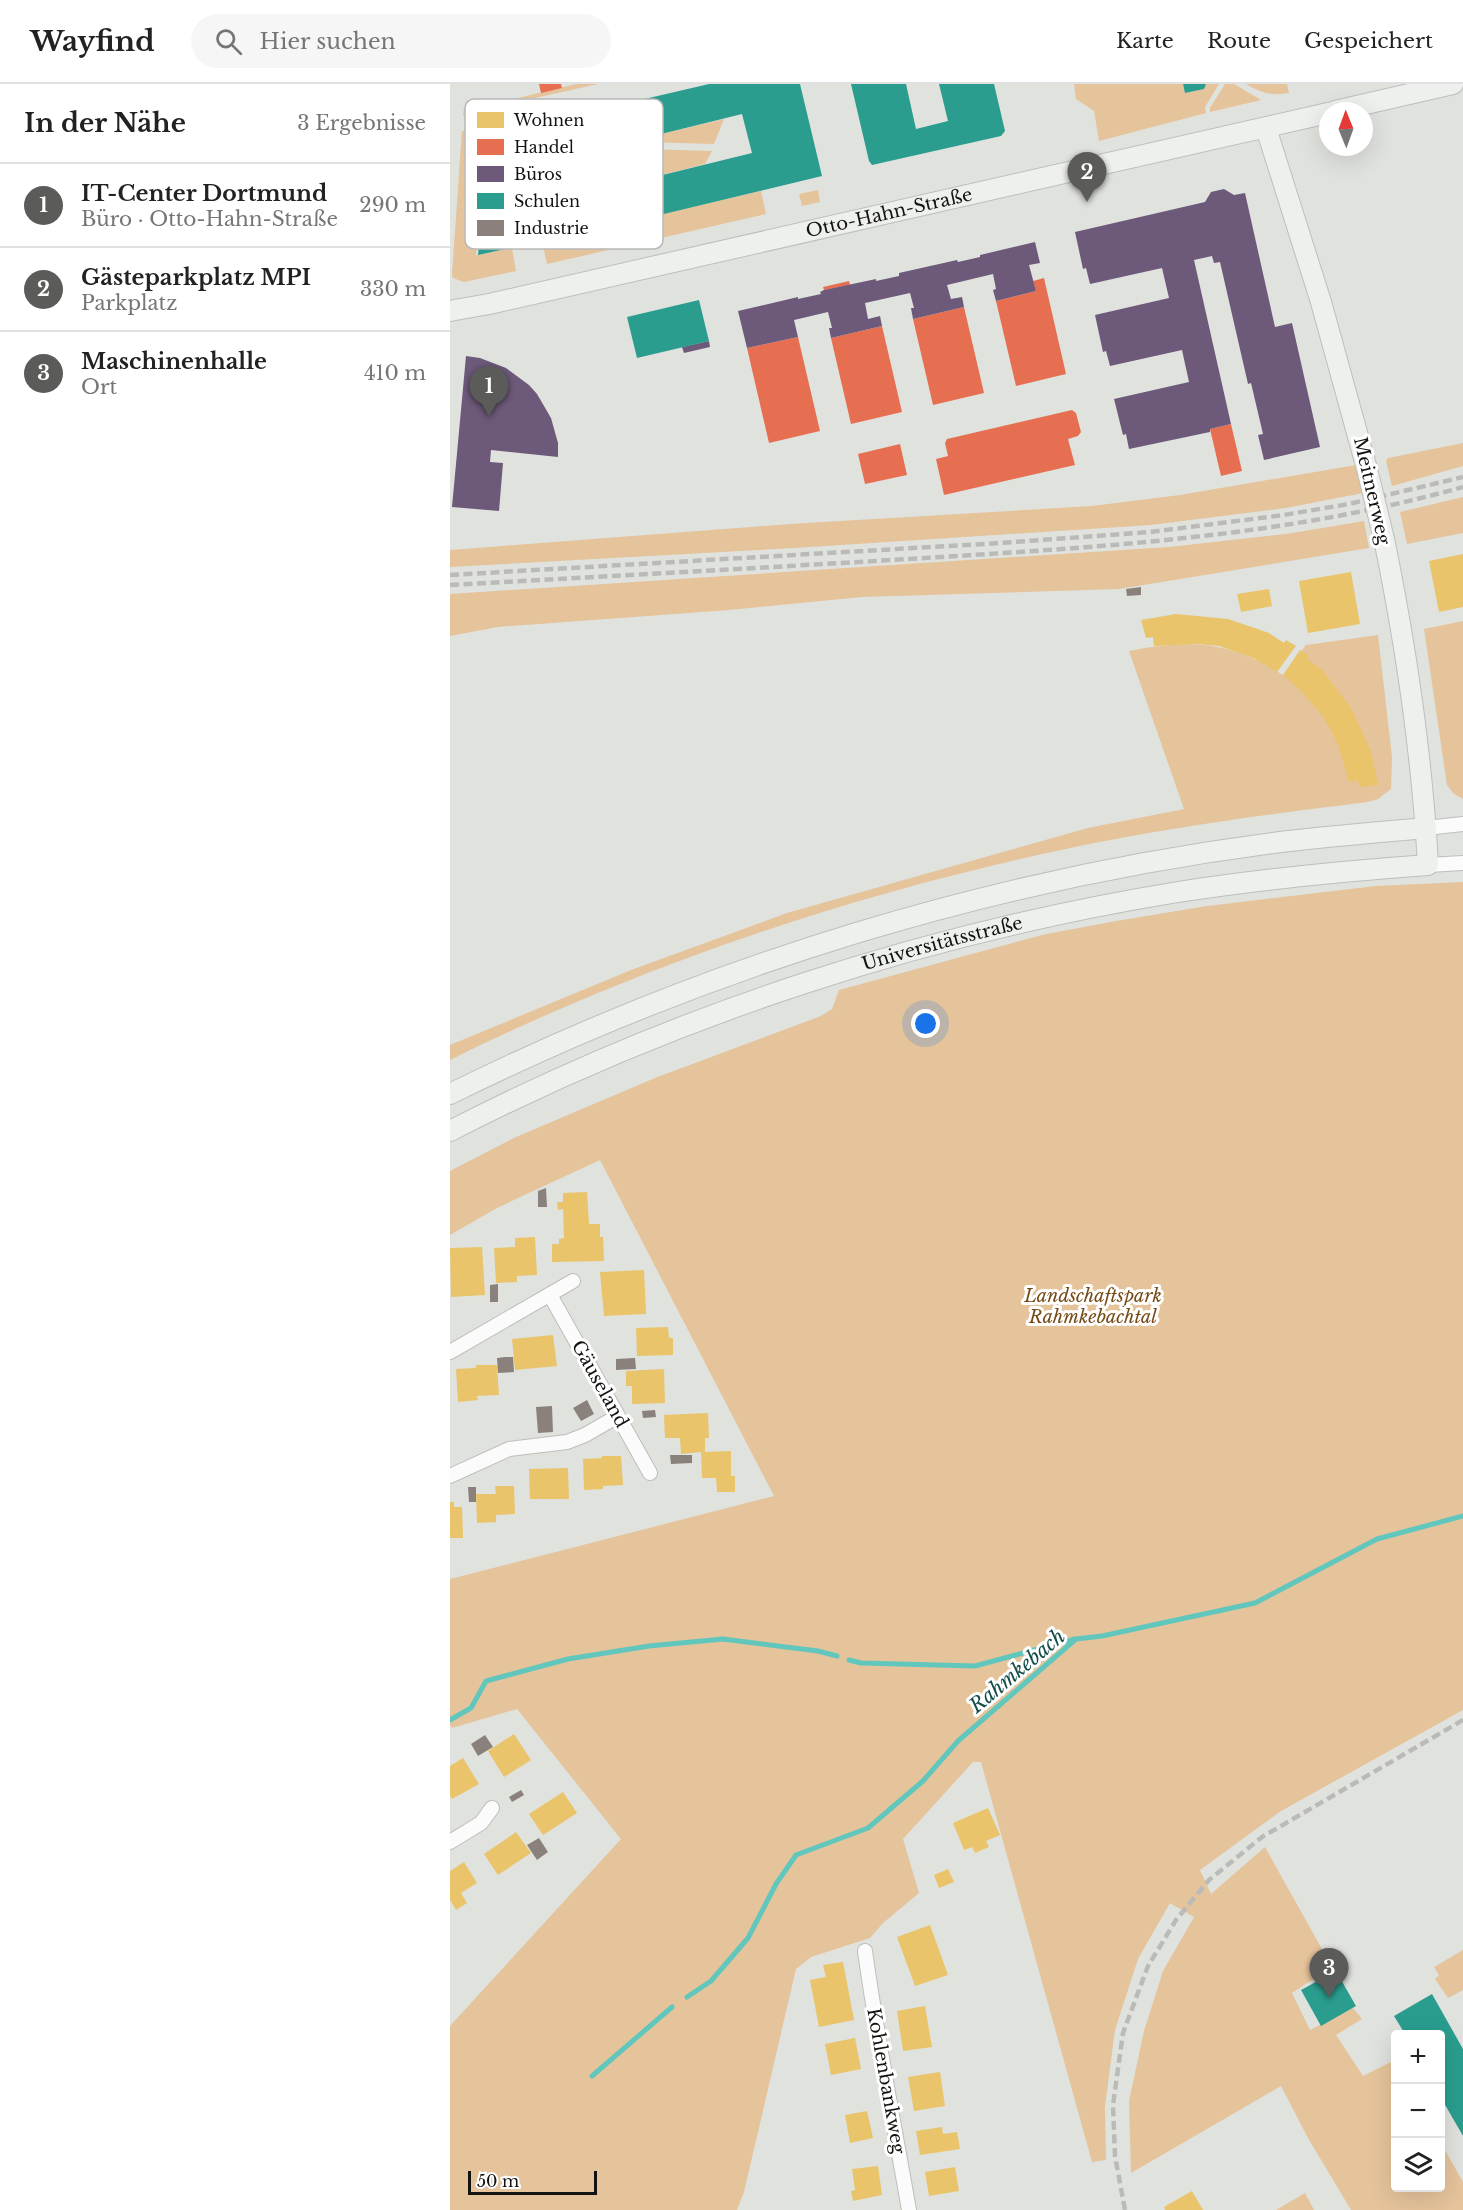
<!DOCTYPE html>
<html lang="de">
<head>
<meta charset="utf-8">
<style>
  body { margin:0; font-family:"Libre Baskerville",serif; background:#f6f6f6; color:#222 }
  .controls { position:absolute; right:18px; bottom:18px; display:grid; overflow:hidden; border-radius:6px; box-shadow:0 6px 24px #0002 }
  .controls button { width:54px; height:54px; display:grid; place-items:center; padding:0; border:0; border-bottom:2px solid #e0e0e0; background:#fff; color:#222; font:30px sans-serif }
  .compass { position:absolute; left:869px; top:18px; width:54px; height:54px; border-radius:50%; background:#fff; box-shadow:0 6px 24px #0002; rotate:359deg }
  .scale { position:absolute; left:18px; bottom:15px; width:129px; box-sizing:border-box; padding-left:6px; border:3px solid #131412; border-top:0; font-size:16px; line-height:21px; white-space:nowrap; color:#131412; -webkit-text-stroke:4px #fff; paint-order:stroke }
  .you { position:absolute; left:476px; top:940px; width:21px; height:21px; margin:-15px; border:4px solid #fff; border-radius:50%; background:#1a73e8; box-shadow:0 0 0 9px #1a73e833 }
  .badge { display:grid; place-items:center; width:39px; height:39px; border-radius:50%; background:#5b5c59; color:#fff; font-size:20px; font-weight:700 }
  .pin { position:absolute; translate:-50% -50px; filter:drop-shadow(0 2px 3px #0008) }
  .pin::after { content:''; position:absolute; top:32px; width:21px; height:18px; background:inherit; clip-path:polygon(0 0,100% 0,50% 100%) }
  .list { margin:0; padding:0; list-style:none }
  h2 { display:flex; justify-content:space-between; align-items:center; height:78px; margin:0; padding:0 24px; font-size:26px }
  h2 small { font-size:20px; font-weight:400; color:#767676 }
  .list li { display:grid; grid-template-columns:39px 1fr auto; gap:18px; align-items:center; box-sizing:border-box; height:84px; padding:0 24px; border-top:2px solid #e0e0e0 }
  .list b { display:block; font-size:22px; white-space:nowrap }
  .list p { margin:0; font-size:20px; white-space:nowrap; color:#767676 }
  .list em { font-size:20px; font-style:normal; color:#767676 }
  .icon { flex:none; width:33px; height:33px; fill:none; stroke:currentColor; stroke-width:2; stroke-linecap:round; stroke-linejoin:round }
  .map { position:relative; flex:none; width:1013px; height:2126px; overflow:hidden }
  header { display:flex; align-items:center; gap:36px; box-sizing:border-box; height:84px; padding:0 30px; background:#fff; border-bottom:2px solid #e0e0e0 }
  header strong { font-size:28px }
  nav { display:flex; gap:33px; margin-inline-start:auto; font-size:21px }
  .search { width:420px; height:54px; background:#f6f6f6; display:flex; align-items:center; gap:15px; box-sizing:border-box; padding:0 21px; border-radius:33px; color:#767676; font-size:22px }
  main { display:flex }
  aside { flex:1; background:#fff }
  .map>svg:first-child { display:block }
</style>
</head>
<body>
<header>
<strong>Wayfind</strong>
<div class="search"><svg class="icon" aria-label="search" viewBox="0 0 24 24"><circle cx="10" cy="10" r="6"/><path d="M15 15l6 6"/></svg>Hier suchen</div>
<nav><a>Karte</a><a>Route</a><a>Gespeichert</a></nav>
</header>
<main>
<aside>
<h2>In der Nähe<small>3 Ergebnisse</small></h2>
<ul class="list">
<li><span class="badge">1</span><div><b>IT-Center Dortmund</b><p>Büro · Otto-Hahn-Straße</p></div><em>290 m</em></li>
<li><span class="badge">2</span><div><b>Gästeparkplatz MPI</b><p>Parkplatz</p></div><em>330 m</em></li>
<li><span class="badge">3</span><div><b>Maschinenhalle</b><p>Ort</p></div><em>410 m</em></li>
</ul>
</aside>
<div class="map">
<svg width="1013" height="2126" viewBox="0 0 1013 2126">
  <rect width="100%" height="100%" fill="#e0e2de"/>
  <path fill="#e5c39b" d="M126,0H148L58,20L61,33L57,34L55,29L51,30L52,35H48L13,32L14,24L23,25Z
    M624,0H733L735,9L754,5L756,0H769L755,23L756,29L649,57L644,27L626,15Z
    M775,0H784L811,16L760,28V24Z
    M796,0H837L839,9C822,12 811,9 796,0Z
    M186,17L195,54L274,35L264,60L122,56V49L185,35Z
    M12,47L36,49L32,102L27,101L23,145L28,146L26,171L62,164L66,187L14,198L3,194L2,190Z
    M122,63L262,67L255,80L164,103V107L119,117Z
    M368,106L370,118L352,122L349,110Z
    M311,107L316,130L97,180L92,158Z
    M1013,359V382L942,402L936,377L938,374Z
    M912,380L918,408L836,424L701,441L345,464L0,483V466L340,440L642,422L730,411Z
    M1013,413V449L957,460L950,428Z
    M914,437L919,464L669,505L412,513L279,526L48,543L0,552V510L719,463L836,450Z
    M1013,537V715L1004,710L997,701L974,545Z
    M928,551L942,673L941,705L928,715C918,719 906,719 895,721C874,723 853,726 832,729C763,738 693,749 625,763C410,808 198,878 0,976V961L181,886L337,829L638,744L734,725L679,567C741,555 779,557 833,591L856,561Z
    M1013,798V1626L831,1727L750,1786L761,1810L815,1763L882,1883L842,1909L860,1946L903,1924L912,1935L886,1951L913,1992L945,1976L946,2104H990L991,2059L1013,2098V2126H901L858,2054L831,2002L681,2089L679,2017L694,1947L713,1887L744,1833L720,1819L688,1875L665,1946L655,2022L656,2076L642,2078L531,1678H523L453,1755L469,1809L433,1839L420,1854L361,1873L346,1885L294,2108L287,2126H0V1942L171,1755L67,1625L2,1644L0,1641V1495L324,1412L150,1076L47,1124L0,1151V1087L66,1053L205,994L371,932L382,925L389,906L596,850L666,837L757,822L926,802Z
    M1013,1866V1906L998,1914L985,1895L989,1891L984,1883Z
    M855,2109L864,2126H826Z"/>
  <path fill="#e9c46a" d="M1013,470V523L989,528L979,477Z
    M901,488L910,540L858,549L849,497Z
    M819,505L822,522L791,528L787,510Z
    M726,530L778,535L819,549L834,559L836,556L846,562L827,588L803,574L769,562L746,560L704,562L703,553L696,554L691,536Z
    M850,566L859,572L857,575L872,586L901,624L921,667L928,701L909,703L908,696L899,698L888,660L873,632L849,605L833,591Z
    M137,1108L139,1140H150V1153H153L154,1177L102,1178V1160H109V1155L114,1154L113,1125L108,1126L107,1118H113V1109Z
    M85,1153L87,1191L67,1192V1198L46,1199L44,1164L65,1163V1154Z
    M32,1163L35,1211L1,1213L0,1164Z
    M194,1186L196,1230L154,1232L150,1188Z
    M218,1243L219,1254H223V1271L187,1272L186,1244Z
    M103,1251L107,1282L65,1286L62,1255Z
    M26,1281H47L49,1311L27,1312L28,1316L8,1318L6,1285L26,1284Z
    M214,1285L215,1319L182,1320V1302H176V1287Z
    M258,1329L259,1354H255V1368L281,1367V1392H285V1408H267L266,1394H252L251,1368L231,1370L230,1354H215L214,1331Z
    M152,1372H171L173,1401L153,1402V1405L134,1406L133,1375L152,1374Z
    M118,1384L119,1415H80L79,1385Z
    M45,1402H64L65,1430L46,1431V1438L27,1439L26,1410H46Z
    M0,1418H4V1423H12L13,1454H0Z
    M64,1650L81,1676L54,1693L38,1667Z
    M13,1674L29,1700L2,1715L0,1712V1682Z
    M113,1708L127,1729L93,1751L79,1730Z
    M538,1724L550,1751L536,1757L539,1763L525,1769L522,1763L514,1766L503,1739Z
    M66,1748L81,1769L48,1791L34,1770Z
    M14,1778L27,1799L11,1809L17,1819L6,1826L0,1816V1787Z
    M498,1785L504,1798L489,1804L484,1791Z
    M480,1841L498,1891L465,1902L447,1853Z
    M393,1878L404,1936L369,1943L360,1896L376,1893L373,1881Z
    M475,1922L482,1963L453,1967L447,1927Z
    M405,1954L411,1985L381,1991L375,1960Z
    M490,1988L495,2022L464,2027L458,1993Z
    M417,2027L423,2054L400,2059L395,2031Z
    M492,2043L493,2050L507,2048L510,2065L470,2071L466,2047Z
    M428,2082L432,2111L403,2117L401,2107L405,2106L402,2085Z
    M505,2083L509,2107L479,2112L475,2088Z
    M742,2107L753,2126H715L714,2123Z"/>
  <path fill="#e76f51" d="M89,0H111L112,4L91,9Z
    M594,194L616,290L566,302L546,217L586,207L583,197Z
    M399,197L400,201L374,206L373,203Z
    M514,223L534,309L483,321L463,235Z
    M432,242L452,328L401,340L381,254Z
    M348,253L370,347L319,359L297,264Z
    M622,326L626,329L631,348L628,352L618,355L625,381L494,411L486,375L498,372L495,359L497,355Z
    M781,340L792,387L771,392L760,345Z
    M450,360L457,391L415,400L408,370Z"/>
  <path fill="#6d597a" d="M774,105L784,111L795,109L825,243L842,239L870,363L814,376L808,351L813,350L801,299L798,300L770,178L764,179L762,172L744,176L781,340L760,345V348L679,365L676,350L673,351L664,315L739,298L732,266L660,282L656,267L653,268L645,231L719,214L712,184L640,200L636,184L633,185L625,148L755,118L761,108Z
    M585,158L590,179L579,181L586,207L546,217L543,206L546,205L543,190L497,201L501,215L512,213L514,223L463,235L461,224H464L460,209L415,219L418,235L430,232L432,242L381,254L379,244H382L378,228L344,236L348,253L297,264L288,227L348,213V215L371,210L370,208L374,206L426,195V197L449,192V189L507,176L508,178L530,173V171Z
    M259,257L260,263L234,269L232,263Z
    M16,272L30,274L56,284L79,301L87,310L101,334L108,359V373L41,366L40,378L53,379L49,427L2,423Z"/>
  <path fill="#2a9d8f" d="M259,0H350L372,92L172,140L28,171L30,146L25,145L28,102H34L37,55L70,57L66,106L81,108L84,62L122,66L119,117L164,107L167,119L180,116L176,100L302,69L292,30L195,54L186,17Z
    M401,0H456L466,45L498,37L489,0H544L555,47L551,52L422,81L419,77Z
    M733,0H756L754,5L735,9Z
    M249,216L259,257L187,274L177,233Z
    M886,1887L906,1922L871,1942L851,1906Z
    M982,1910L1013,1965V2052L990,2012V1950H955L944,1932Z"/>
  <path fill="#8a817c" d="M691,503V511L677,512L676,505Z
    M96,1104L97,1123H88V1107Z
    M48,1200V1218H40V1201Z
    M55,1273H63L64,1288L48,1289L47,1274Z
    M185,1274L186,1285L166,1286V1275Z
    M137,1316L144,1330L131,1337L123,1324Z
    M102,1322L103,1348L88,1349L86,1323Z
    M205,1326L206,1333L193,1334L192,1327Z
    M220,1371H242V1379L221,1380Z
    M18,1403H26V1418H19Z
    M35,1651L43,1663L28,1672L21,1660Z
    M71,1706L74,1711L62,1718L59,1713Z
    M89,1754L98,1768L87,1776L77,1761Z"/>
  <g fill="none" stroke-linecap="round" stroke-linejoin="round">
    <path stroke="#61c7bd" stroke-width="5" d="M399,1576L411,1579L525,1582L625,1555
      M0,1636L21,1624L36,1597L118,1575L199,1562L273,1555L368,1567L387,1572
      M237,1913L261,1897L298,1854L326,1800L346,1771L418,1744L473,1697L508,1657L626,1555L652,1552L805,1519L927,1455L1013,1432
      M142,1992L222,1923"/>
    <defs>
      <path id="street" d="M976,744L1013,740
        M978,781L1013,779
        M100,1211L200,1389
        M0,1268L123,1197
        M0,1392L59,1365L117,1358L135,1351L168,1332
        M0,1758L31,1739L42,1724
        M415,1867C427,1954 444,2040 459,2126"/>
      <g id="secondary">
        <path d="M885,27L1003,0"/>
        <path d="M816,44L871,218L917,385"/>
        <path id="s1" d="M0,227L39,220L878,29"/>
        <path d="M0,1010C263,880 547,793 839,757C884,752 930,748 976,744"/>
        <path id="s2" d="M0,1047C228,930 476,849 728,808C811,795 895,787 978,781C972,671 956,562 934,455"/>
      </g>
    </defs>
    <use href="#street" stroke="#bdbfbc" stroke-width="16"/>
    <use href="#secondary" stroke="#bdbfbc" stroke-width="22"/>
    <use href="#street" stroke="#fafbfa" stroke-width="14"/>
    <use href="#secondary" stroke="#eef0ee" stroke-width="20"/>
    <path stroke="#babbb9" stroke-width="4.5" stroke-dasharray="9 4.5" stroke-linecap="butt" d="M0,491L550,459L700,448L834,431L899,420L1013,393
      M0,501C164,492 327,483 491,473C667,462 842,451 1013,403
      M675,2126L665,2072L663,2021L673,1949L698,1882L726,1836L759,1796L812,1753L1013,1636"/>
    <defs>
      <path id="secondary-bridge" d="M917,385L934,455"/>
    </defs>
    <use href="#secondary-bridge" stroke="#bdbfbc" stroke-width="22" stroke-linecap="butt"/>
    <use href="#secondary-bridge" stroke="#eef0ee" stroke-width="20"/>
  </g>
  <g text-anchor="middle" stroke-width="6" stroke-linejoin="round" paint-order="stroke">
    <g font-size="18" fill="#131412" stroke="#fff">
      <text dy="6" stroke="none"><textPath href="#s1" startOffset="450">Otto-Hahn-Straße</textPath></text>
      <text transform="translate(922 407) rotate(77)" y="6">Meitnerweg</text>
      <text dy="6" stroke="none"><textPath href="#s2" startOffset="528">Universitätsstraße</textPath></text>
      <text transform="translate(150 1300) rotate(61)" y="6">Gäuseland</text>
      <text transform="translate(436 1997) rotate(80)" y="6">Kohlenbankweg</text>
    </g>
    <g font-size="18" font-style="italic" fill="#764a15" stroke="#fff">
      <text x="643" y="1218">Landschaftspark<tspan x="643" dy="21">Rahmkebachtal</tspan></text>
    </g>
    <g font-size="20" font-style="italic" fill="#134d48" stroke="#fff">
      <text transform="translate(567 1587) rotate(-40)" y="7">Rahmkebach</text>
    </g>
  </g>
  <rect x="15" y="15" width="198" height="150" rx="9" fill="#fff" stroke="#b8b8b8" stroke-width="1.5"/>
  <rect x="27" y="28" width="27" height="16" fill="#e9c46a"/>
  <rect x="27" y="55" width="27" height="16" fill="#e76f51"/>
  <rect x="27" y="82" width="27" height="16" fill="#6d597a"/>
  <rect x="27" y="109" width="27" height="16" fill="#2a9d8f"/>
  <rect x="27" y="136" width="27" height="16" fill="#8a817c"/>
  <g font-size="16" fill="#131412">
    <text x="64" y="42">Wohnen</text>
    <text x="64" y="69">Handel</text>
    <text x="64" y="96">Büros</text>
    <text x="64" y="123">Schulen</text>
    <text x="64" y="150">Industrie</text>
  </g>
</svg>
<div class="controls">
<button>+</button>
<button>−</button>
<button><svg class="icon" aria-label="layers" viewBox="0 0 24 24"><path d="M12 4l9 5-9 5-9-5zM3 14l9 5 9-5"/></svg></button>
</div>
<svg class="compass" viewBox="-18 -18 36 36"><path d="M0-13l5 13h-10z" fill="#e53935"/><path d="M0 13l5-13h-10z" fill="#767676"/></svg>
<div class="scale">50 m</div>
<div class="you"></div>
<div class="pin badge" style="left:39px;top:332px">1</div>
<div class="pin badge" style="left:637px;top:118px">2</div>
<div class="pin badge" style="left:879px;top:1914px">3</div>
</div>
</main>
</body>
</html>
